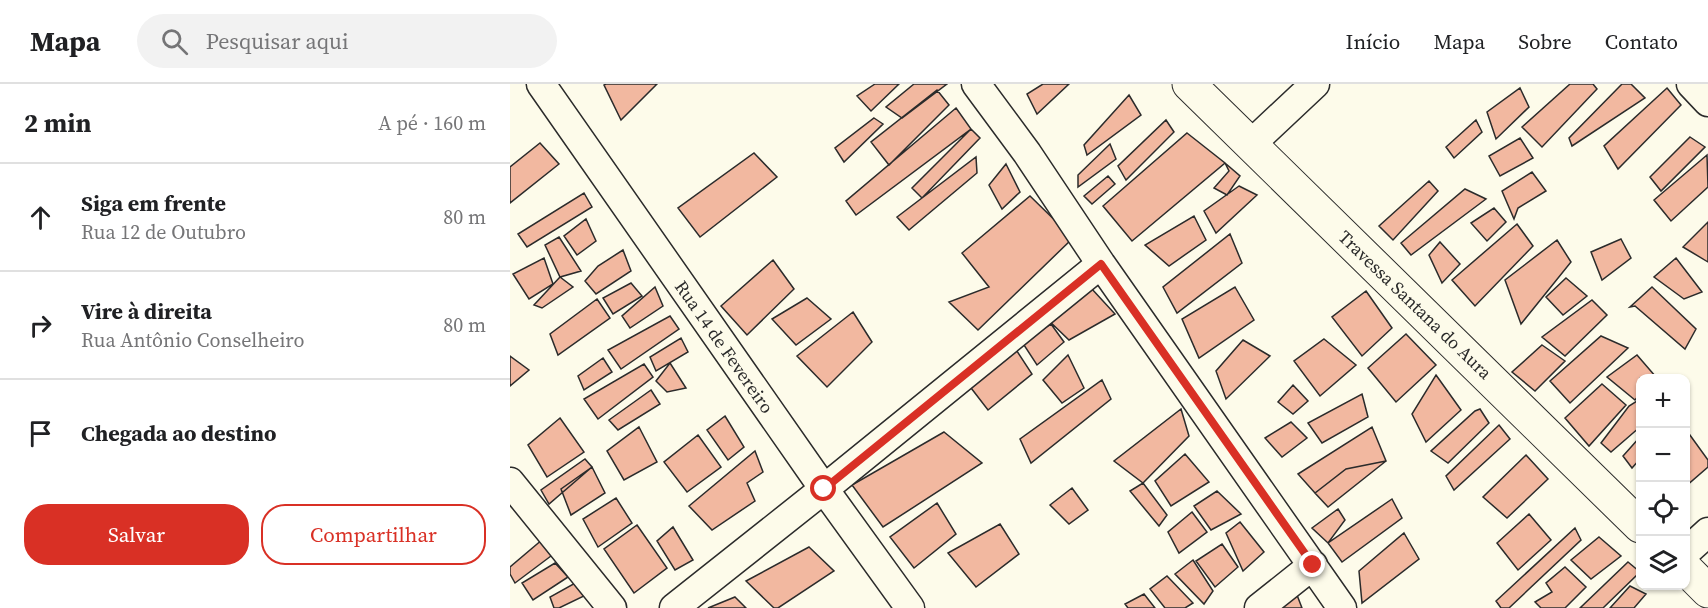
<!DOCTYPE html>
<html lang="pt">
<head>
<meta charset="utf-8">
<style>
  body { margin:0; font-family:"Source Serif 4",serif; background:#f2f2f2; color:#202124 }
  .controls { position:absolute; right:18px; bottom:18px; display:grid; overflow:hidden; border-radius:12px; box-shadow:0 2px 4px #0004 }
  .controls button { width:54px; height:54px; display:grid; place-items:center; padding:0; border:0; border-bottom:2px solid #e0e0e0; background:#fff; color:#202124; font:30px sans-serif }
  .stop { position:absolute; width:18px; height:18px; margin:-14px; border:4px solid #d93025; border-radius:50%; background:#fff }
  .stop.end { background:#d93025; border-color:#fff; box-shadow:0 2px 6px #0008 }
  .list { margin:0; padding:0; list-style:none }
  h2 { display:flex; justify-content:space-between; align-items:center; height:78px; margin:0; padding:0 24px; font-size:26px }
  h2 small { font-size:20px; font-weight:400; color:#757577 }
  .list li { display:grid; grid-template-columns:39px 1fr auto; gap:18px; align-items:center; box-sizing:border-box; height:108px; padding:0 24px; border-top:2px solid #e0e0e0 }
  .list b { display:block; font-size:22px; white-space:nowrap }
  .list p { margin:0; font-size:20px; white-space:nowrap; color:#757577 }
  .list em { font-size:20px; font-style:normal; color:#757577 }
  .actions { display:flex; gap:12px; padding:18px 24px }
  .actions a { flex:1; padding:14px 0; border:2px solid #d93025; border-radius:24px; text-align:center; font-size:21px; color:#d93025 }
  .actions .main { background:#d93025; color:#fff }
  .icon { flex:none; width:33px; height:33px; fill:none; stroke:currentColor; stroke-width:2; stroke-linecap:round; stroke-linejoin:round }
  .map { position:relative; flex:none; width:1198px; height:524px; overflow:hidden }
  header { display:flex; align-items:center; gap:36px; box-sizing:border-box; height:84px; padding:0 30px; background:#fff; border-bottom:2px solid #e0e0e0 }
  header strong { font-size:28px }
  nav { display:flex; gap:33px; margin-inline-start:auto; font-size:21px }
  .search { width:420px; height:54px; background:#f2f2f2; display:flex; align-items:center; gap:15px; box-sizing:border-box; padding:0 21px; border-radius:33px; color:#757577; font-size:22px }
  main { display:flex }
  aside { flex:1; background:#fff }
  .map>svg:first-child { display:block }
</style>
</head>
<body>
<header>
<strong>Mapa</strong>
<div class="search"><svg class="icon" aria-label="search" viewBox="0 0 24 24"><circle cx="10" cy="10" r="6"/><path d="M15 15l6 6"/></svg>Pesquisar aqui</div>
<nav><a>Início</a><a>Mapa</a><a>Sobre</a><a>Contato</a></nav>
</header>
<main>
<aside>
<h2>2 min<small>A pé · 160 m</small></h2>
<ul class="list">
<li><svg class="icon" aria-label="ahead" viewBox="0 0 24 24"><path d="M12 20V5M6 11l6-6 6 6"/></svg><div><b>Siga em frente</b><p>Rua 12 de Outubro</p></div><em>80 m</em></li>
<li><svg class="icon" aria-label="right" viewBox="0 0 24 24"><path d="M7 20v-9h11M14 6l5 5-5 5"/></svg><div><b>Vire à direita</b><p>Rua Antônio Conselheiro</p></div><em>80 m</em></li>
<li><svg class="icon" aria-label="arrive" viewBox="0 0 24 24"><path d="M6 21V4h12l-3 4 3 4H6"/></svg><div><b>Chegada ao destino</b></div></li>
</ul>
<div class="actions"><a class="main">Salvar</a><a>Compartilhar</a></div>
</aside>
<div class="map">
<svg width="1198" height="524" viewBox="0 0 1198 524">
  <rect width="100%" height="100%" fill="#fdfbea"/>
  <path fill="#f2b8a0" stroke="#2b2b2b" stroke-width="1.5" d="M96,0H147L111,36L94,1Z
    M365,0H389L361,27L347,12Z
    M404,0H437L392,34L376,23Z
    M533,0H559L527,30L517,10Z
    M1060,0H1083L1087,5L1032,63L1012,43Z
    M1112,0H1121L1135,14L1062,62L1059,54Z
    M1010,4L1019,23L986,55L977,28Z
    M1157,4L1171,21L1108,85L1094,62Z
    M427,6L439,21L379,81L361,58Z
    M619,11L631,31L577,71L574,61Z
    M446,24L461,45L346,131L336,117Z
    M364,34L373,40L334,78L325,64Z
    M656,36L664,48L616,96L608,82Z
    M966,36L972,48L944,74L936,63Z
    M461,45L470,54L412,114L402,104Z
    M677,49L715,79L622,157L593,122Z
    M1180,53L1195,63L1151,107L1140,93Z
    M1010,54L1023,74L990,92L979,72Z
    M30,59L49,80L0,119V83Z
    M600,60L606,75L568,103V91Z
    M244,69L267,93L190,153L168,124Z
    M1197,71L1198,103L1161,137L1144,116Z
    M466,73L467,89L399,146L387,133Z
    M715,79L730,92L717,111L704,104L719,87Z
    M496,80L510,108L492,125L479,101Z
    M1022,88L1036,107L1008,124L1004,135L992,107Z
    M598,92L605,100L582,120L574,112Z
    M919,97L928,107L883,156L869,142Z
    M729,102L747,111L706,149L694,127Z
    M955,105L976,115L901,171L891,159Z
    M74,109L82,123L17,163L8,150Z
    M520,112L563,154L468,246L439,218L479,203L452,169Z
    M984,124L996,138L977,157L961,139Z
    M684,132L696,156L659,182L635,161Z
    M76,135L86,157L67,171L54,152Z
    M1198,138V178L1173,163Z
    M1007,140L1023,162L965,222L942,196Z
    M720,150L732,179L667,229L653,203Z
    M49,153L71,187L50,193L35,161Z
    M1111,155L1121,174L1092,196L1081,168Z
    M1047,156L1061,178L1011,240L995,196Z
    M930,158L950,180L932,199L919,171Z
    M113,166L121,187L86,210L75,197L88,182Z
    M34,174L43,200L19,215L3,190Z
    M1166,174L1192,208L1174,215L1144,193Z
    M263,176L284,205L237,251L211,222Z
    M50,193L63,203L32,224L24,221Z
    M1056,194L1077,212L1053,231L1036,213Z
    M121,199L132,212L103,230L93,214Z
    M145,203L153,222L120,244L112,232Z
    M725,203L744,236L689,274L672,235Z
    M1142,203L1186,245L1175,265L1125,222L1120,223Z
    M581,204L605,230L559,256L533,231Z
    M856,207L882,244L852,272L822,233Z
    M297,214L321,235L286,261L262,235Z
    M87,215L100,234L48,271L40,250Z
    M1082,216L1097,231L1055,272L1032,253Z
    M343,228L362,258L317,303L287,272Z
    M160,232L169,245L111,285L98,266Z
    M541,240L554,258L527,281L512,258Z
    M896,250L926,281L886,318L858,284Z
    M1091,252L1118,264L1060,319L1040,297Z
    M171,254L178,268L146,287L140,273Z
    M814,255L846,281L810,312L784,277Z
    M733,256L760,272L716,315L706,287Z
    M503,261L522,290L478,326L458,300Z
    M1032,261L1055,277L1025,307L1002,288Z
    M558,271L574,304L552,319L533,296Z
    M1127,271L1146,293L1144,294H1130V310L1125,316L1097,293Z
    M0,272L19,286L0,302Z
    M93,274L102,288L74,306L68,292Z
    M160,279L176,304L157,308L146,297Z
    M134,280L143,293L88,335L74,315Z
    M926,291L951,326L916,358L902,330Z
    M592,296L601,315L521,379L510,355Z
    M1092,300L1116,321L1079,362L1055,334Z
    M783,301L798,317L783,330L768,318Z
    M141,306L150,320L108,346L99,336Z
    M852,310L858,333L812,359L798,339Z
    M1130,315V343L1101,368L1091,359L1119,322Z
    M671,325L679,352L633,399L604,377Z
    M970,325L979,339L938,379L921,367L965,327Z
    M215,332L234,363L218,376L197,346Z
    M50,334L74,368L37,393L18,361Z
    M781,338L797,354L772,373L755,354Z
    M989,341L1000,355L944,406L936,392Z
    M129,343L147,378L114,396L97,367Z
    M862,343L876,377L836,385L805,409L788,390Z
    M1177,347L1198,376V383L1176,402V348Z
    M434,348L472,379L373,443L342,401Z
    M188,351L211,383L177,408L154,378Z
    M1130,353V375L1122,384L1113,372Z
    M245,367L253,388L237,399L245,417L202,446L179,422Z
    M675,370L699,398L661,422L645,397Z
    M1016,371L1038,395L997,434L973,413Z
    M75,375L82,383L39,420L31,406Z
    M876,377L818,423L805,409L836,385Z
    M82,383L95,409L61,431L51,405Z
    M633,399L657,431L649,442L620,407Z
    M562,404L578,426L559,440L540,421Z
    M707,407L731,430L701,446L684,422Z
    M106,414L122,439L88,463L73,435Z
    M882,415L892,434L832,478L818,459Z
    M427,419L446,450L404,484L380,453Z
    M828,425L835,436L818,459L802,444Z
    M682,428L697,448L669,469L658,448Z
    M1019,430L1041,456L1008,486L987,459Z
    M730,438L754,468L733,487L716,449Z
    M490,440L509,470L466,503L438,469Z
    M127,441L157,484L124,509L94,465Z
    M163,443L183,476L165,486L147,457Z
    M1065,444L1071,456L999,524H991L986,517Z
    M894,449L909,475L852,519L849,487Z
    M1089,453L1111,472L1081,495L1061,476Z
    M33,455L45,469L5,499L0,490V483Z
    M712,460L728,483L705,503L686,477Z
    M299,463L324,487L268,524H264L236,497Z
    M683,476L703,507L694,520L665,490Z
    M1118,478L1130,488L1093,524H1070Z
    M45,479L58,493L23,516L12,499Z
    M1055,483L1076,503L1055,524H1031L1025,518L1042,508L1036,499Z
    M657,492L683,519L675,524H655L640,505Z
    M67,498L74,512L49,524H44L40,513Z
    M1120,502L1136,510L1124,524H1100Z
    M634,510L645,524H618L615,520Z
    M787,511L792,524H767Z
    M225,513L236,524H198Z"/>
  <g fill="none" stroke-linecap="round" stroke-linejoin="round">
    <defs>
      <path id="street" d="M31,0L314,405L400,524
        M466,0L517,69L591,180L832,524
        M1181,0L1198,18
        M741,60L805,0
        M0,398L102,524
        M1176,468L1198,448
        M164,524L314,405L591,180
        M749,524L803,481"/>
      <path id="secondary" d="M679,0L1130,442
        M1176,485L1198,507"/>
    </defs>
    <use href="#street" stroke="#2b2b2b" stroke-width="31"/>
    <use href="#secondary" stroke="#2b2b2b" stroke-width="35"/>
    <use href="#street" stroke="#fdfbea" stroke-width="28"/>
    <use href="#secondary" stroke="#fdfbea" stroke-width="33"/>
  </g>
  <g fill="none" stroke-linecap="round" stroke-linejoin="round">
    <path stroke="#d93025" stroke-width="8" d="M314,405L591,180L803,481"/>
  </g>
  <g text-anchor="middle" stroke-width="4.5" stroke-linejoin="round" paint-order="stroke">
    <g font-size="18" fill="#2b2b2b" stroke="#fdfbea">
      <text transform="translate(905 221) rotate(44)" y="6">Travessa Santana do Aura</text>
      <text transform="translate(214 263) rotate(55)" y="6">Rua 14 de Fevereiro</text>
    </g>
  </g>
</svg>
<div class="controls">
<button>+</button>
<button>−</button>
<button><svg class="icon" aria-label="locate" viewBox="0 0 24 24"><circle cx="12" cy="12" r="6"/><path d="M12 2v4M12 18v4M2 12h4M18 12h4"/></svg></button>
<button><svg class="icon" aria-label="layers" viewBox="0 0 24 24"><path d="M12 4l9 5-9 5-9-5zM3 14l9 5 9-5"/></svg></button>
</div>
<div class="stop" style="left:314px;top:405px"></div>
<div class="stop end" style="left:803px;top:481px"></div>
</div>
</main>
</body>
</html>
